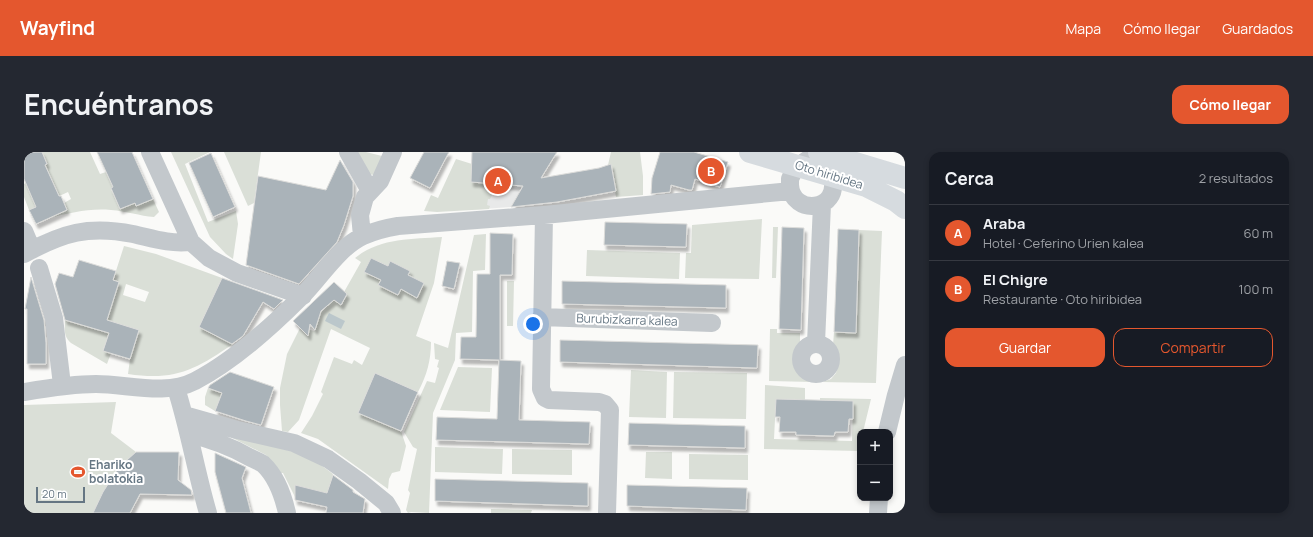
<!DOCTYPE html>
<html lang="es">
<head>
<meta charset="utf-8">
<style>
  body { margin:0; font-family:Manrope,sans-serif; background:#242831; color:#f1f3f6 }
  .controls { position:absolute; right:12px; bottom:12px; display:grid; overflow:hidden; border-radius:8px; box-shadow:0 2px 6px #0003 }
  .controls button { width:36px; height:36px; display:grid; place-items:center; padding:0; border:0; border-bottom:1px solid #363941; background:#171b24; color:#f1f3f6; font:20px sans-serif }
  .scale { position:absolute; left:12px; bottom:10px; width:49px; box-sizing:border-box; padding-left:4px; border:2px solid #657683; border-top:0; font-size:11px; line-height:14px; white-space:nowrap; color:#657683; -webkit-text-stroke:3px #fff; paint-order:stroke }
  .you { position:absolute; left:509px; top:172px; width:14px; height:14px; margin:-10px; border:3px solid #fff; border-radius:50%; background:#1a73e8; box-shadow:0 0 0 6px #1a73e833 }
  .badge { display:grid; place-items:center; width:26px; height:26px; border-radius:50%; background:#e4572e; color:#fff; font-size:13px; font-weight:700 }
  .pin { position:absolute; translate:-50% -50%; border:2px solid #fff; box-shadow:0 1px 4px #0006 }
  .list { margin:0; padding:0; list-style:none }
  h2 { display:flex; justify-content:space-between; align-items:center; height:52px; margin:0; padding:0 16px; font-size:17px }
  h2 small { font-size:13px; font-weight:400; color:#9ea1a6 }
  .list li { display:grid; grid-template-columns:26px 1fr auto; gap:12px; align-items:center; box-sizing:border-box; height:56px; padding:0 16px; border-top:1px solid #363941 }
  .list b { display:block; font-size:15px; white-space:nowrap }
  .list p { margin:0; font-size:13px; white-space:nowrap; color:#9ea1a6 }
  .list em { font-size:13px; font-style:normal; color:#9ea1a6 }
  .actions { display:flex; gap:8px; padding:12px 16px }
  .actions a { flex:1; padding:9px 0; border:1px solid #e4572e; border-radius:12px; text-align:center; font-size:14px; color:#e4572e }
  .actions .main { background:#e4572e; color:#fff }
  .map { position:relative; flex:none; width:881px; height:361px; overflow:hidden; border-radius:12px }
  header { display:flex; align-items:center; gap:24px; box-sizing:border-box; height:56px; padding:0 20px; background:#e4572e; color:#fff }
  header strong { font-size:19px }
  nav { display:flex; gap:22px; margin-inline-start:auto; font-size:14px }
  .intro { display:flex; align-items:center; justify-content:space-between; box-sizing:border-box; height:96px; padding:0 24px }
  h1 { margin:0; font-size:28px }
  .button { padding:10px 18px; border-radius:12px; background:#e4572e; color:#fff; font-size:14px; font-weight:700 }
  main { display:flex; gap:24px; padding:0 24px }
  aside { flex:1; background:#171b24; border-radius:12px; box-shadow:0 2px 6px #0003 }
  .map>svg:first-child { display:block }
</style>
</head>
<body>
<header>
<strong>Wayfind</strong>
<nav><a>Mapa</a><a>Cómo llegar</a><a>Guardados</a></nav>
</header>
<div class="intro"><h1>Encuéntranos</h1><a class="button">Cómo llegar</a></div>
<main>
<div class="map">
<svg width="881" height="361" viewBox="0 0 881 361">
  <defs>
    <filter id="shadow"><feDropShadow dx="2.5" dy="4.5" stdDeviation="1" flood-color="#0004"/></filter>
  </defs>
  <rect width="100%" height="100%" fill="#fafaf8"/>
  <path fill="#e8e9e9" d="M448,0H519L487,55L446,58Z"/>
  <path fill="#dadfd7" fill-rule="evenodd" d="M18,0H66L76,22L82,20L89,35L87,37L96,57L106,53L107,44L112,54L129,47L135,60L130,65C116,64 102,59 87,58C65,56 46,61 25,66L43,58L40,51L47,47L44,40L5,58L0,45V32L2,31L6,39L28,29L21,13L23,12Z
    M147,0H186L161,12L184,70L212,59L214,72L209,107L202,102L186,85Z
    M200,0H237L230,51L224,54Z
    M327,0H342L362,5L352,23L340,22Z
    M587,0H616L619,24V43L592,45L587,12L584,13Z
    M432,7L448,12L447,30L483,32C475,36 470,39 466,47H464L463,53L466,54L465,57L413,60L400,59L407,43L414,46Z
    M738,67L735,127L661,126L662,101H667L668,73Z
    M749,75H754L752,126H748Z
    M835,78L858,79L852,231L798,230L807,227L812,221L814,214L813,200L809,193L810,180H832L834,129L812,128V121L834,122Z
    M462,82L461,118L449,119L448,180L432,181L431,208L409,261L405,361L387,360L384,361L382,358L386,341L384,338L393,297L389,295L380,280L403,229L411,231L415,216L413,215L415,208L411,207L410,191L424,196L450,83Z
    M418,85L410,131L392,184L407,190C407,208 403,223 394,240L351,221L334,261L377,279L382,294L376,319L368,321L365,327L364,337L294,287L277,281L288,264L299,242L297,240L310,205L328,212L330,208L338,213L346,196L307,177L275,268L264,280L258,279L256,253V236L263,202L276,176L291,179L293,172L287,170L310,148L318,153L323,142L320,140L337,110L331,106C356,86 387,87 418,85Z
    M100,94L132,102L198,126L175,175L209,192C171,218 151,229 104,222L106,207L115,178L89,170L79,198L87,201L83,212L47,191C39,184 41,177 41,168L73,178ZM102,132L125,140L121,150L99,143Z
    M563,98L656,101L655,127L562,124Z
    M483,129H490L489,174H483Z
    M746,177H753V181H776V191L770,202L771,216L775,223L789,230L745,229Z
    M434,215L468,216L466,260L416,258Z
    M607,218L643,220L642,266L605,265Z
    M650,220L723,221L722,267L649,266Z
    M741,233L781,236V248L752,247L750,287L828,289L829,249L796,248V246L847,247L839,280H836V299L740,297Z
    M184,236L198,241L191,259L181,253V245Z
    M92,250L87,281L112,300L94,315L79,340L69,361H0V253Z
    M195,279L270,300L289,307L309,322L305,337L303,352L271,333V345L259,321H255L242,303Z
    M411,295L479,297L478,322L411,320Z
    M488,297L548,298V323L488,322Z
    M622,300H648V327L621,326Z
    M665,302L724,303V328L665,327Z
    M467,357L508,358L507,361H467Z"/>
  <path fill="#bbc7cb" d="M305,161L321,169L317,177L301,169Z"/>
  <path fill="#aab3b9" stroke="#dcdcda" filter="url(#shadow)" d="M0,0H18L23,12L21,13L35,44H37L43,58L12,72L5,58L12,55L0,27Z
    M73,0H108L129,47L112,54L111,51L96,57L87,36L89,35Z
    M400,0H425L406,36L386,26Z
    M448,0H533L517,26L575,16L587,12L592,39L533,50L487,55L499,34L447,30Z
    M636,0H670L704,10L696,35L671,27L668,38H665L647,33L646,40L627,42L628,26Z
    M187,1L211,55L189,65L165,11Z
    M316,8L329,30V44L320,73L313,90L275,132L222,113L234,24L302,38Z
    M581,70L663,72L662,95L580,93Z
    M758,75L780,76L777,178L755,177Z
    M814,77L835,78L832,181L810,180Z
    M466,81L489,82L488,123H476V208L497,209L495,268L566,270L565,292L412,288L413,265L473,267L475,208L436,207L437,185H452L453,122H466Z
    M347,106L364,114L366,109L386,119L384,123L400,131L393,146L377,137L374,143L354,133L357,128L340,120Z
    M55,108L92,119L89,128L95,130L83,168L115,178L106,207L79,199L85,181L41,168L31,132L35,121L49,125Z
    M423,109L436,111L430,137L418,134Z
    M7,125L20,168L22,191V212H3V157H1Z
    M198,126L259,148L250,157L239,150L219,184L208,192L175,175Z
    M538,129L702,133V156L538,152Z
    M310,130L323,142L317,153L310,148L297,159L291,178L286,172L284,184L269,169Z
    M536,188L734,193L733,216L536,210Z
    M206,220L250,235L237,273L222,269L191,259L198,241L184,236L186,233Z
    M351,221L394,240L377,279L334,261Z
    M752,247L829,249V267H825L824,280H811L810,284L772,283V280H755L756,265H751Z
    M605,271L721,274V296L604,293Z
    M112,300H155L154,328L167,338L168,343L116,342L106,361H69L79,340L95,315Z
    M191,301L222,315L218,326L227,361H202L191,320Z
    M309,323L329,338V340L341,347L339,361H302L303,355L271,348V333L303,341Z
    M411,327L564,331V354L411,349Z
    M603,333L723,336L722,358L603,354Z"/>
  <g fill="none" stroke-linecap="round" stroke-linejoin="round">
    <path stroke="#c3c8cc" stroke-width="18" d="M126,0L167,90L185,106L213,121L279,144
      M324,0L346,39
      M795,0C799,8 806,16 808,25C817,60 768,64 766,33C766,32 766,28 766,27C770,14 785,7 795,0Z
      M520,63L517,237L521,246L525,248L575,250L581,252L586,258L583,361
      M0,79L8,98
      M338,84L336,63L341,45L356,29L369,0
      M0,102C39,81 64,73 109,82C131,87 144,92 167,90
      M15,116L30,166L38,233
      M517,165L688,171
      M792,191L798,52
      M777 207a15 15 0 1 1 30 0a15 15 0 1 1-30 0Z
      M152,236C165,277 172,320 184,361
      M0,240C24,236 48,232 72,232C103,232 142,244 171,229C208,210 247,175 277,145C296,126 315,95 339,84C350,79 362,76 374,74L520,63L767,39
      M160,263L213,278L270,291L304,307L335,329L362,351L368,361
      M863,280L872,243L881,213
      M165,282C186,287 206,294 225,305C229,307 235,309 239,312C253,325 259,343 263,361
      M854,361L855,346"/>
    <path stroke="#d6dbdf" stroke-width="22" d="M726,0L842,34L872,49L881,56
      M795,0L881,26"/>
  </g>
  <defs>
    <symbol id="stadium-bare" viewBox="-9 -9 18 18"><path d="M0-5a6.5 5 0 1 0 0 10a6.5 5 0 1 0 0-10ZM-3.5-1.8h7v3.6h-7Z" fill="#e4572e" stroke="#fff" stroke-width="2.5" paint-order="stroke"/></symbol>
  </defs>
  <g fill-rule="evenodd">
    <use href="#stadium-bare" x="44" y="310" width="20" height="20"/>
  </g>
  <g text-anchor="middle" stroke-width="4" stroke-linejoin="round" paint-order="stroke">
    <g font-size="12" fill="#657683" stroke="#fff">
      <text transform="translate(805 23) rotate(17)" y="4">Oto hiribidea</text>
      <text transform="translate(603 168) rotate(2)" y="4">Burubizkarra kalea</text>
    </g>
    <g font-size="12" font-weight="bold" fill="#657683" stroke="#fff" text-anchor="start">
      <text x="65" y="317">Ehariko<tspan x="65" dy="14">bolatokia</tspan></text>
    </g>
  </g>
</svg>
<div class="controls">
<button>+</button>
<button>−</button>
</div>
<div class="scale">20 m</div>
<div class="you"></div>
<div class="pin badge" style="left:474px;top:29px">A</div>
<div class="pin badge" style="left:687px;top:19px">B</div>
</div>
<aside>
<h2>Cerca<small>2 resultados</small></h2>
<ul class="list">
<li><span class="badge">A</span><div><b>Araba</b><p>Hotel · Ceferino Urien kalea</p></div><em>60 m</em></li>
<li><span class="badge">B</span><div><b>El Chigre</b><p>Restaurante · Oto hiribidea</p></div><em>100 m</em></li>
</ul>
<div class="actions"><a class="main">Guardar</a><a>Compartir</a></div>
</aside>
</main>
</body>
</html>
